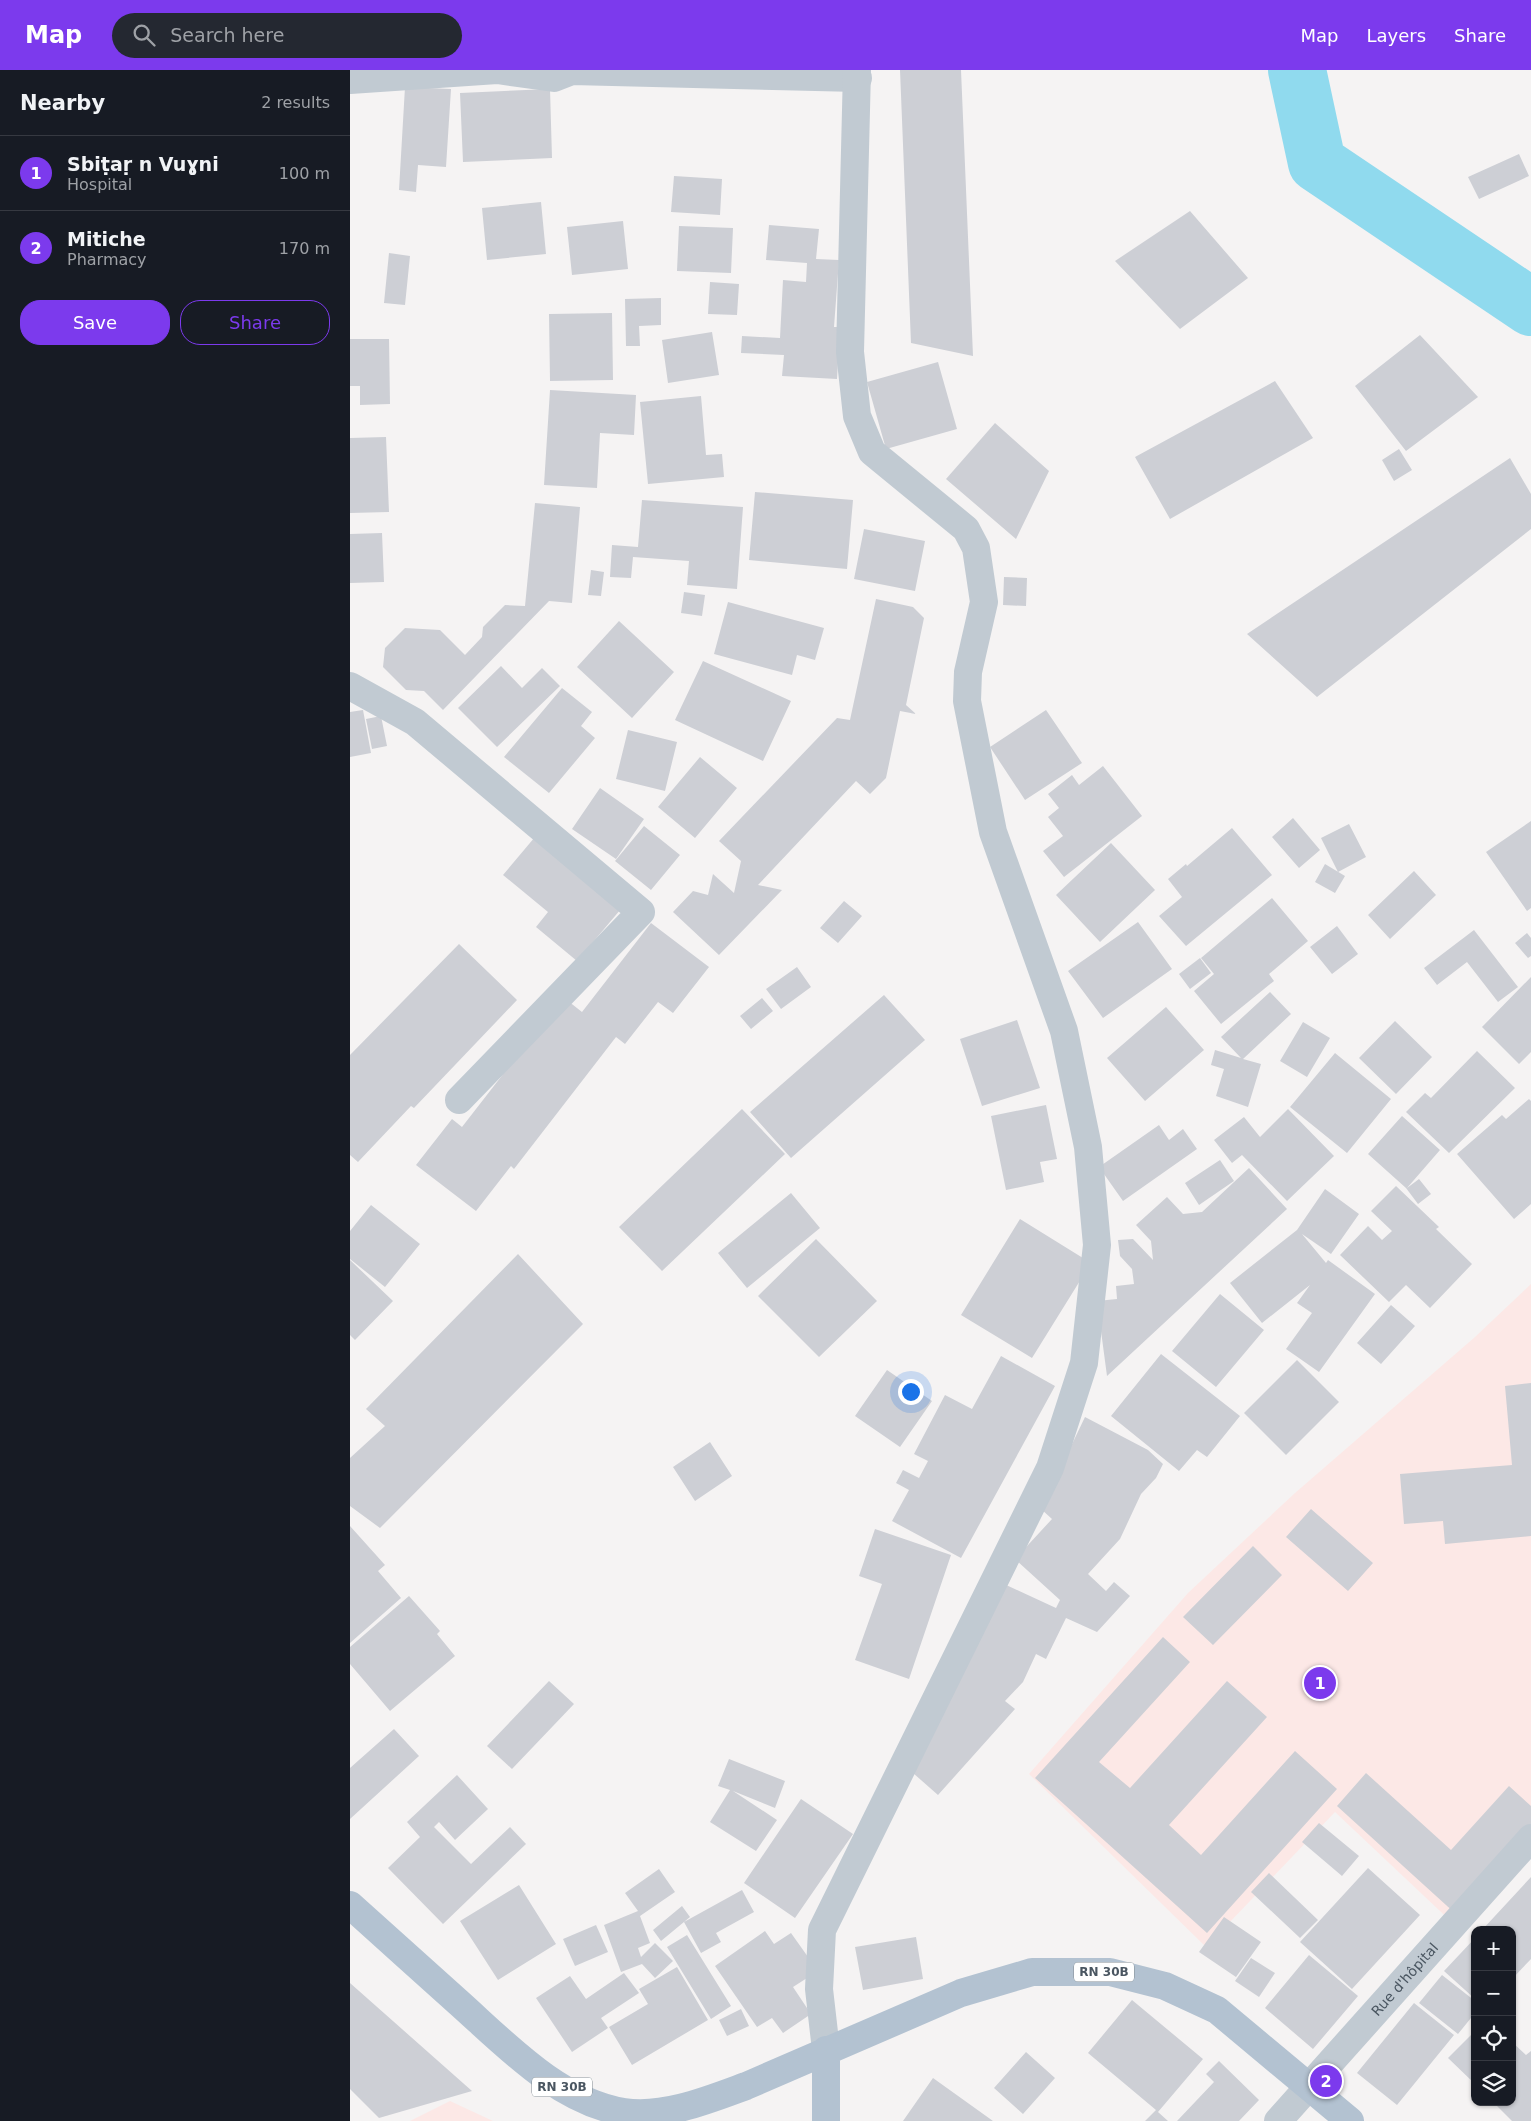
<!DOCTYPE html>
<html lang="en">
<head>
<meta charset="utf-8">
<style>
  body { margin:0; font-family:"DejaVu Sans",sans-serif; background:#242831; color:#f1f3f6 }
  .controls { position:absolute; right:15px; bottom:15px; display:grid; overflow:hidden; border-radius:10px; box-shadow:0 1px 4px #0004 }
  .controls button { width:45px; height:45px; display:grid; place-items:center; padding:0; border:0; border-bottom:1px solid #363941; background:#171b24; color:#f1f3f6; font:25px sans-serif }
  .you { position:absolute; left:560px; top:1321px; width:18px; height:18px; margin:-12px; border:4px solid #fff; border-radius:50%; background:#1a73e8; box-shadow:0 0 0 8px #1a73e833 }
  .badge { display:grid; place-items:center; width:32px; height:32px; border-radius:50%; background:#7c3aed; color:#fff; font-size:16px; font-weight:700 }
  .pin { position:absolute; translate:-50% -50%; border:2px solid #fff; box-shadow:0 1px 5px #0006 }
  .list { margin:0; padding:0; list-style:none }
  h2 { display:flex; justify-content:space-between; align-items:center; height:65px; margin:0; padding:0 20px; font-size:21px }
  h2 small { font-size:16px; font-weight:400; color:#9ea1a6 }
  .list li { display:grid; grid-template-columns:32px 1fr auto; gap:15px; align-items:center; box-sizing:border-box; height:75px; padding:0 20px; border-top:1px solid #363941 }
  .list b { display:block; font-size:19px; white-space:nowrap }
  .list p { margin:0; font-size:16px; white-space:nowrap; color:#9ea1a6 }
  .list em { font-size:16px; font-style:normal; color:#9ea1a6 }
  .actions { display:flex; gap:10px; padding:15px 20px }
  .actions a { flex:1; padding:11px 0; border:1px solid #7c3aed; border-radius:20px; text-align:center; font-size:18px; color:#7c3aed }
  .actions .main { background:#7c3aed; color:#fff }
  .icon { flex:none; width:28px; height:28px; fill:none; stroke:currentColor; stroke-width:2; stroke-linecap:round; stroke-linejoin:round }
  .map { position:relative; flex:none; width:1181px; height:2051px; overflow:hidden }
  header { display:flex; align-items:center; gap:30px; box-sizing:border-box; height:70px; padding:0 25px; background:#7c3aed; color:#fff }
  header strong { font-size:24px }
  nav { display:flex; gap:28px; margin-inline-start:auto; font-size:18px }
  .search { width:350px; height:45px; background:#242831; display:flex; align-items:center; gap:12px; box-sizing:border-box; padding:0 18px; border-radius:28px; color:#9ea1a6; font-size:19px }
  main { display:flex }
  aside { flex:1; background:#171b24 }
  .map>svg:first-child { display:block }
</style>
</head>
<body>
<header>
<strong>Map</strong>
<div class="search"><svg class="icon" aria-label="search" viewBox="0 0 24 24"><circle cx="10" cy="10" r="6"/><path d="M15 15l6 6"/></svg>Search here</div>
<nav><a>Map</a><a>Layers</a><a>Share</a></nav>
</header>
<main>
<aside>
<h2>Nearby<small>2 results</small></h2>
<ul class="list">
<li><span class="badge">1</span><div><b>Sbiṭaṛ n Vuɣni</b><p>Hospital</p></div><em>100 m</em></li>
<li><span class="badge">2</span><div><b>Mitiche</b><p>Pharmacy</p></div><em>170 m</em></li>
</ul>
<div class="actions"><a class="main">Save</a><a>Share</a></div>
</aside>
<div class="map">
<svg width="1181" height="2051" viewBox="0 0 1181 2051">
  <rect width="100%" height="100%" fill="#f5f3f3"/>
  <path fill="#fce8e6" d="M1181,1214V1773L1108,1858L985,1742L856,1877L679,1704L838,1523L945,1423L1125,1267Z
    M100,2031L143,2051H60Z"/>
  <g fill="none" stroke-linecap="round" stroke-linejoin="round">
    <path stroke="#90daee" stroke-width="58" d="M947,0L967,93L1181,237"/>
  </g>
  <path fill="#cdcfd5" d="M550,0H611L623,286L561,273Z
    M55,17L101,19L96,97L68,95L66,122L49,120Z
    M200,19L202,88L113,92L110,23Z
    M1169,84L1179,106L1129,129L1118,107Z
    M324,106L372,109L370,145L321,142Z
    M191,132L196,184L137,190L132,138Z
    M840,141L898,208L830,259L765,191Z
    M273,151L278,199L222,205L217,157Z
    M419,155L469,159L466,189L489,190L484,257H490L487,309L432,306L434,285L391,283L392,266L430,268L433,210L456,212L457,193L416,190Z
    M329,156L383,158L381,203L327,201Z
    M39,183L60,186L55,235L34,233Z
    M360,212L389,214L387,245L358,244Z
    M311,228V255L289,256L290,276H276L275,229Z
    M262,243L263,310L200,311L199,244Z
    M362,262L369,305L318,313L312,270Z
    M1070,265L1128,327L1056,381L1005,316Z
    M0,269H39L40,334L10,335V316H0Z
    M588,292L607,359L536,379L517,312Z
    M925,311L963,368L820,449L785,387Z
    M200,320L286,325L284,365L250,363L247,418L194,415Z
    M351,326L356,385L372,384L374,407L298,414L290,332Z
    M645,353L699,401L666,469L596,409Z
    M36,367L39,442L0,443V368Z
    M1049,379L1062,400L1044,411L1032,390Z
    M1160,388L1181,424V459L967,627L897,564Z
    M405,422L503,430L497,499L399,490Z
    M292,430L393,437L387,519L337,515L339,491L283,487L281,508L260,507L262,475L288,477Z
    M185,433L230,437L222,533L199,531L93,640L74,621L56,620L33,597L35,578L55,558L90,560L115,585L132,567L133,557L155,535L175,536Z
    M514,459L575,471L565,521L504,509Z
    M32,463L34,512L0,513V464Z
    M241,500L254,502L251,526L238,525Z
    M654,507L677,508L676,536L653,535Z
    M334,522L355,525L352,546L331,543Z
    M526,529L563,537L574,548L556,635L566,644L550,641L536,708L520,724L506,711L408,815L432,820L369,885L323,842L343,821L358,825L363,804L384,823L391,791L369,771L487,648L500,650Z
    M378,532L474,558L465,590L447,585L442,605L364,584Z
    M269,551L324,602L282,648L227,597Z
    M353,591L441,631L413,691L325,650Z
    M151,596L172,618L192,598L210,616L147,677L108,638Z
    M212,618L242,642L231,656L245,668L199,723L154,687Z
    M13,640L21,683L0,687V642Z
    M696,640L732,693L675,730L640,677Z
    M31,646L37,676L22,679L16,649Z
    M278,660L327,672L315,721L266,709Z
    M350,687L387,718L345,768L308,737Z
    M753,696L792,746L714,807L693,781L713,766L698,747L709,738L698,724L722,705L729,715Z
    M250,718L294,749L266,789L222,759Z
    M943,748L970,780L949,798L922,767Z
    M1181,751V838L1177,841L1136,782Z
    M999,754L1016,787L988,802L971,768Z
    M294,756L330,785L301,820L265,791Z
    M882,758L922,805L836,876L809,846L832,827L818,809L836,794L837,796Z
    M190,761L276,833L227,891L186,857L198,842L153,805Z
    M761,773L805,820L750,872L706,825Z
    M975,794L995,806L985,823L965,812Z
    M1064,801L1086,825L1040,869L1018,845Z
    M922,828L958,871L919,904L924,911L871,954L844,921L864,904L851,888Z
    M494,831L512,846L488,873L470,858Z
    M788,852L822,899L753,948L718,901Z
    M301,853L359,897L323,943L308,932L275,974L266,967L164,1099L161,1096L126,1141L66,1095L102,1049L112,1057L213,927L232,942Z
    M987,856L1008,884L982,904L960,877Z
    M1124,860L1168,917L1148,932L1117,892L1087,915L1074,898Z
    M1177,863L1181,868V886L1178,888L1165,873Z
    M109,874L167,930L64,1038L61,1036L8,1092L0,1085V985Z
    M850,888L861,903L840,919L829,904Z
    M447,897L461,917L431,939L416,919Z
    M1181,907V982L1169,994L1132,957Z
    M920,922L941,944L893,989L911,994L898,1037L866,1026L874,999L861,995L865,980L891,988L871,967Z
    M534,925L575,970L441,1088L400,1042Z
    M412,928L423,941L401,959L390,946Z
    M816,937L854,980L795,1031L757,988Z
    M667,950L690,1018L632,1036L610,969Z
    M1045,951L1082,987L1046,1024L1009,988Z
    M953,952L980,968L957,1007L930,991Z
    M1127,981L1165,1018L1099,1083L1056,1042L1075,1023L1081,1028Z
    M985,983L1041,1029L997,1083L940,1037Z
    M1179,1029L1181,1031V1134L1164,1149L1107,1084L1152,1045L1156,1049Z
    M696,1035L707,1089L690,1092L694,1112L656,1120L641,1046Z
    M392,1039L435,1084L312,1201L269,1157Z
    M938,1039L984,1086L937,1131L892,1085L882,1093L864,1070L894,1047L910,1067Z
    M1052,1046L1090,1080L1057,1118L1069,1109L1081,1124L1068,1134L1056,1118L1018,1084Z
    M809,1055L819,1070L833,1059L847,1079L773,1131L749,1097Z
    M870,1090L884,1111L849,1135L835,1113Z
    M899,1098L937,1139L757,1306L747,1231L767,1229L766,1216L784,1214L782,1199L770,1186L768,1170L783,1169L803,1190L801,1171L786,1155L817,1127L833,1144L852,1142Z
    M1046,1116L1089,1157L1086,1159L1122,1194L1080,1238L1056,1215L1039,1232L990,1185L1018,1156L1032,1170L1042,1161L1021,1141Z
    M975,1119L1009,1144L981,1184L952,1164L976,1193L978,1190L1025,1224L969,1302L936,1279L962,1243L947,1233L960,1215L912,1253L880,1213L947,1160Z
    M441,1123L470,1158L397,1218L368,1183Z
    M21,1135L70,1174L35,1217L0,1189V1161Z
    M670,1149L741,1193L682,1288L611,1245Z
    M466,1169L527,1231L469,1287L408,1226Z
    M168,1184L233,1254L30,1458L0,1436V1388L35,1356L16,1339Z
    M0,1190L43,1231L5,1270L0,1265Z
    M870,1224L914,1260L866,1317L822,1281Z
    M1041,1235L1065,1256L1031,1294L1007,1273Z
    M811,1284L890,1346L857,1387L847,1380L829,1401L761,1346Z
    M651,1286L705,1316L611,1488L542,1451L559,1420L546,1413L553,1400L569,1408L578,1391L564,1384L595,1325L622,1339Z
    M947,1290L989,1332L936,1385L894,1343Z
    M537,1300L582,1331L550,1377L505,1346Z
    M1181,1313V1466L1095,1474L1093,1451L1054,1454L1050,1404L1162,1395L1155,1316Z
    M735,1347L798,1380L813,1394L806,1408L791,1424L770,1469L738,1504L756,1521L764,1512L780,1526L747,1562L716,1548L696,1589L686,1584L673,1612L655,1631L665,1639L588,1725L563,1703L654,1514L706,1538L710,1530L665,1489L702,1449L691,1439Z
    M360,1372L382,1406L345,1431L323,1397Z
    M961,1439L1023,1493L998,1521L936,1467Z
    M0,1456L35,1495L28,1501L51,1528L0,1573Z
    M525,1459L601,1485L559,1609L505,1590L532,1514L509,1506Z
    M903,1476L932,1505L863,1575L833,1547Z
    M59,1526L90,1561L87,1564L105,1586L40,1641L0,1594V1577Z
    M813,1567L840,1592L749,1692L780,1718L877,1611L917,1647L819,1755L851,1785L945,1681L987,1719L857,1863L685,1708Z
    M199,1611L224,1634L162,1699L137,1676Z
    M44,1659L69,1686L0,1749V1698Z
    M379,1689L435,1711L425,1738L383,1721L427,1750L406,1781L360,1752L380,1720L368,1716Z
    M1016,1703L1101,1780L1159,1716L1181,1736V1764L1107,1845L987,1736Z
    M107,1705L138,1739L105,1770L89,1752L84,1757L121,1794L160,1757L176,1774L93,1854L38,1798L70,1767L57,1752Z
    M451,1729L503,1764L445,1848L394,1813Z
    M969,1753L1009,1786L992,1806L952,1772Z
    M1018,1798L1070,1845L1002,1919L950,1872Z
    M309,1799L325,1822L290,1846L300,1873L288,1878L291,1887L305,1873L323,1891L305,1908L292,1894L271,1902L254,1855L288,1841L275,1823Z
    M919,1803L968,1850L950,1868L901,1822Z
    M1181,1807V1889L1162,1909V1860H1132Z
    M169,1815L206,1874L148,1910L110,1851Z
    M392,1820L404,1842L366,1863L371,1872L351,1883L334,1852Z
    M332,1836L340,1847L311,1871L303,1860Z
    M874,1847L911,1872L886,1907L849,1882Z
    M246,1855L258,1882L225,1896L213,1869Z
    M415,1861L424,1874L441,1863L468,1901L443,1917L461,1944L433,1963L422,1948L407,1957L365,1896Z
    M337,1865L381,1936L361,1949L317,1877Z
    M566,1867L573,1909L513,1920L505,1877Z
    M1125,1868V1929L1094,1901Z
    M959,1885L1008,1926L963,1979L915,1938Z
    M901,1888L925,1903L909,1927L885,1911Z
    M327,1897L358,1950L282,1995L259,1957L298,1934L289,1919Z
    M274,1903L289,1923L251,1948L258,1958L222,1982L186,1928L220,1906L236,1929Z
    M1092,1905L1125,1931V1943L1108,1964L1069,1933Z
    M0,1913L122,2021L29,2048L0,2019Z
    M782,1930L853,1989L808,2042L818,2051H795L806,2040L738,1983Z
    M1064,1933L1104,1965L1047,2035L1007,2003Z
    M391,1939L399,1956L377,1966L369,1950Z
    M1125,1961V2014L1098,1988Z
    M1162,1972L1176,1985L1181,1981V2051H1162L1143,2032H1162Z
    M676,1982L705,2008L673,2044L644,2018Z
    M869,1991L909,2030L889,2051H827L864,2012L856,2004Z
    M583,2008L643,2051H553Z"/>
  <g fill="none" stroke-linecap="round" stroke-linejoin="round">
    <g stroke="#c1cad2" stroke-width="28">
      <path d="M0,10L147,0L204,8L222,1L508,8"/>
      <path d="M0,616L65,652L291,842L109,1030"/>
      <path d="M476,1980L469,1919L472,1860L700,1398L734,1293L747,1175L738,1077L714,961L643,762L617,631L618,602L634,532L626,478L616,459L522,382L507,346L500,282L507,0"/>
      <path id="s1" d="M928,2051L1181,1768"/>
    </g>
    <path stroke="#b3c2d1" stroke-width="28" d="M0,1835C36,1867 72,1900 108,1932C154,1973 209,2032 274,2042C314,2048 358,2030 396,2016L611,1923L682,1902H760L815,1916L867,1940L1000,2051
      M476,1980V2051"/>
  </g>
  <g text-anchor="middle" stroke-width="4" stroke-linejoin="round" paint-order="stroke">
    <g fill="#fff" stroke="#808990" stroke-width="1">
      <rect x="724" y="1892.5" width="60" height="19" rx="4"/>
      <rect x="182" y="2007.5" width="60" height="19" rx="4"/>
    </g>
    <g font-size="12" font-weight="bold" fill="#4a5661">
      <text x="754" y="1906">RN 30B</text>
      <text x="212" y="2021">RN 30B</text>
    </g>
    <g font-size="14" fill="#4a5661" stroke="#fff">
      <text dy="5" stroke="none"><textPath href="#s1" startOffset="190">Rue d'hôpital</textPath></text>
    </g>
  </g>
</svg>
<div class="controls">
<button>+</button>
<button>−</button>
<button><svg class="icon" aria-label="locate" viewBox="0 0 24 24"><circle cx="12" cy="12" r="6"/><path d="M12 2v4M12 18v4M2 12h4M18 12h4"/></svg></button>
<button><svg class="icon" aria-label="layers" viewBox="0 0 24 24"><path d="M12 4l9 5-9 5-9-5zM3 14l9 5 9-5"/></svg></button>
</div>
<div class="you"></div>
<div class="pin badge" style="left:970px;top:1613px">1</div>
<div class="pin badge" style="left:976px;top:2011px">2</div>
</div>
</main>
</body>
</html>
